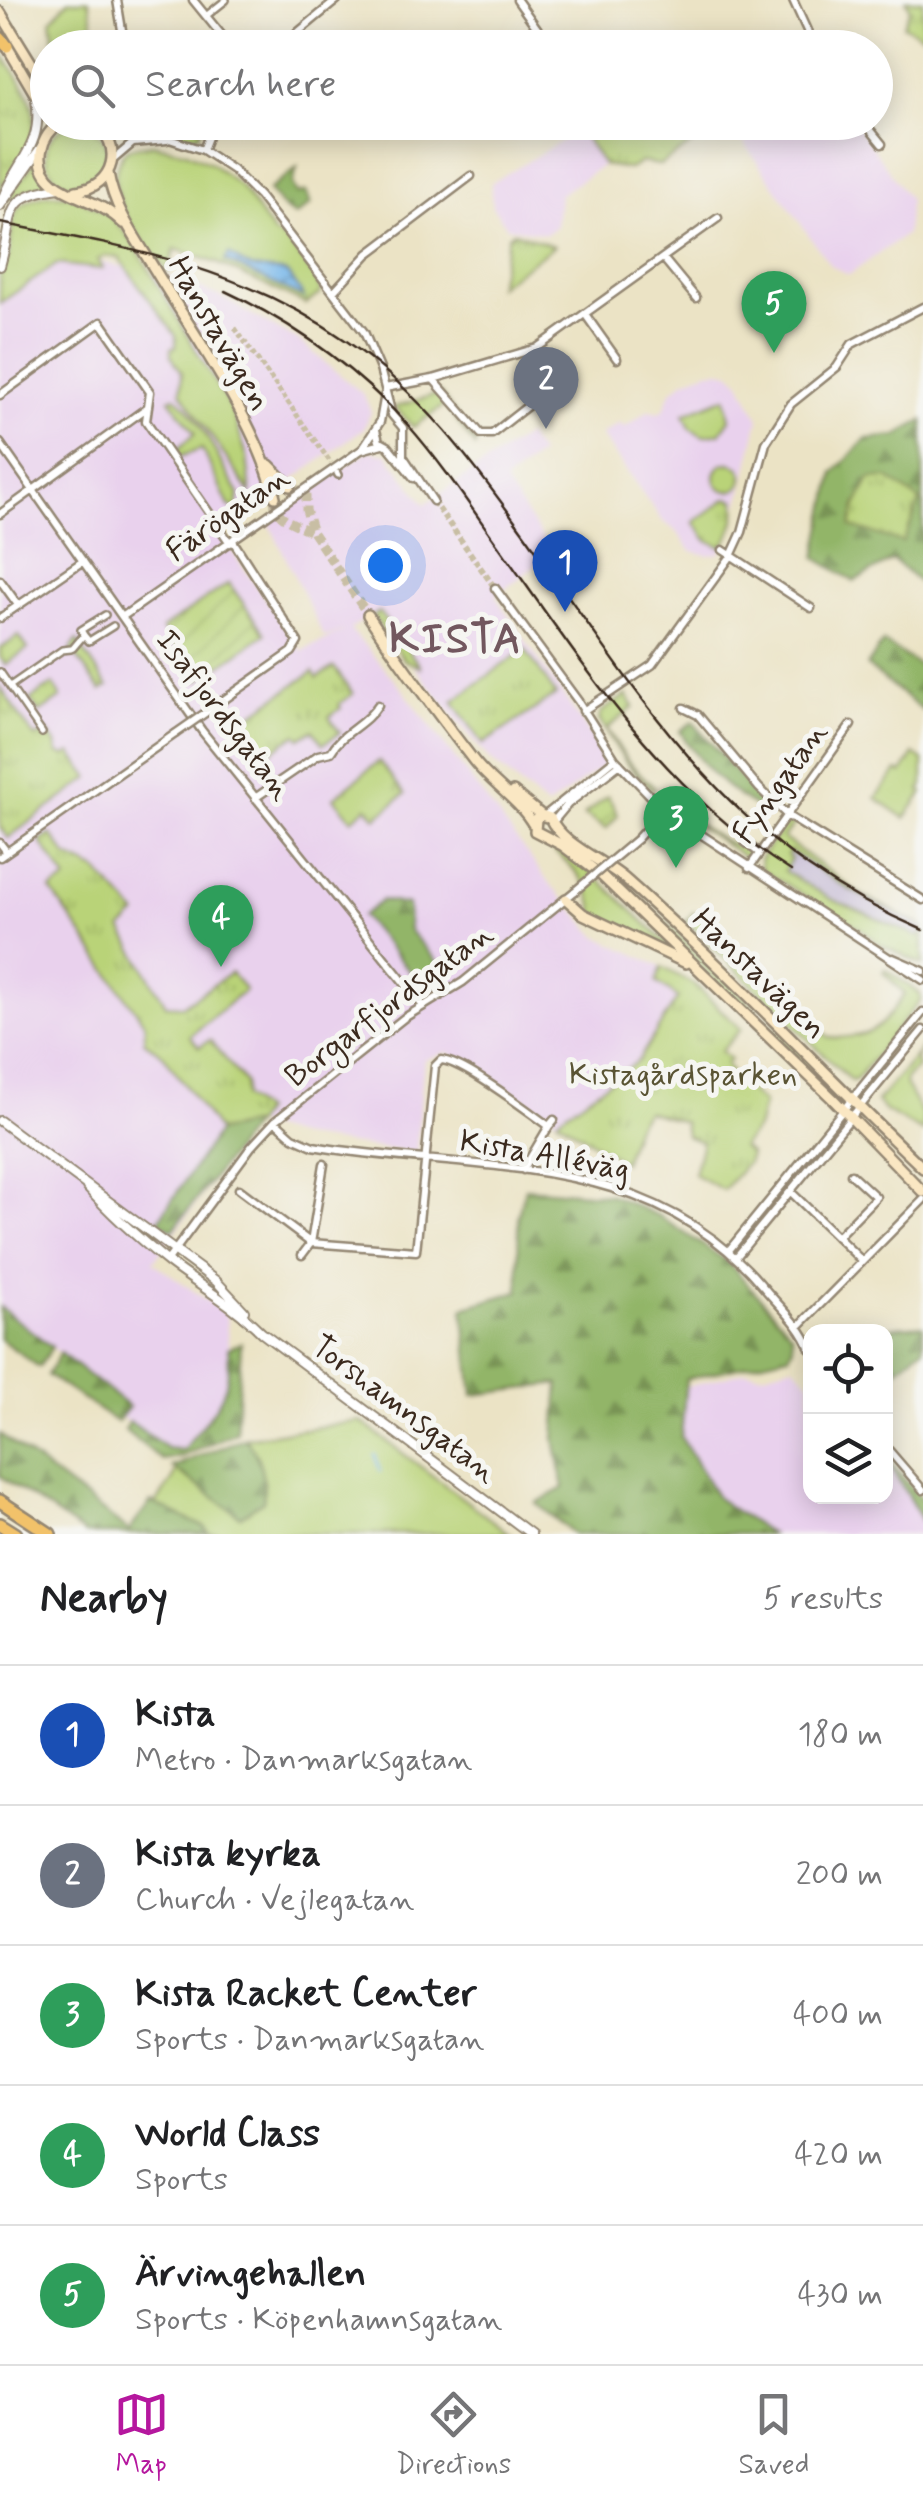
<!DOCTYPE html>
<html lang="en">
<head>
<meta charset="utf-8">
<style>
  body { margin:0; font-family:Mynerve,sans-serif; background:#f6f6f6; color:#202124 }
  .controls { position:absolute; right:30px; bottom:30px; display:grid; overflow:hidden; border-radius:20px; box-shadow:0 5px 25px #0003 }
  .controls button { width:90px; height:90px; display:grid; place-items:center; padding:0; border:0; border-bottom:2px solid #e0e0e0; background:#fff; color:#202124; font:50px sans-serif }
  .you { position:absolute; left:385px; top:565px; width:35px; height:35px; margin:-25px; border:8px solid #fff; border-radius:50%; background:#1a73e8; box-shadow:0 0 0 15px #1a73e833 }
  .badge { display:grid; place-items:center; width:65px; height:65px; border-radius:50%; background:#b5179e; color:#fff; font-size:32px; font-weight:700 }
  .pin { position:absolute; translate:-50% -82px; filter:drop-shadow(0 2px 5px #0008) }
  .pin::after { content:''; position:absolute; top:52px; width:35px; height:30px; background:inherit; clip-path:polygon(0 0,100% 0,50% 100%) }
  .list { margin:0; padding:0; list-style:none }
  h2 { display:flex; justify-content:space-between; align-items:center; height:130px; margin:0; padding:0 40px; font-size:42px }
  h2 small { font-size:32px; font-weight:400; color:#757577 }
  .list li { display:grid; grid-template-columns:65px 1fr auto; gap:30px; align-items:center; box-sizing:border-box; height:140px; padding:0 40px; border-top:2px solid #e0e0e0 }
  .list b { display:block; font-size:38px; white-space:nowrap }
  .list p { margin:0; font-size:32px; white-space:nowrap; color:#757577 }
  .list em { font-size:32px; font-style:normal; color:#757577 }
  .icon { flex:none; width:55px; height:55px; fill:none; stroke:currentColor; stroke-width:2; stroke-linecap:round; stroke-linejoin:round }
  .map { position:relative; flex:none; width:923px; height:1534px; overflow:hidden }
  .search { position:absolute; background:#fff; box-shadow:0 5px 25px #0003; left:30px; right:30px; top:30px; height:110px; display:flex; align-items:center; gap:25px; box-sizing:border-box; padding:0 35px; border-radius:55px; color:#757577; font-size:38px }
  .sheet { height:830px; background:#fff }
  nav { display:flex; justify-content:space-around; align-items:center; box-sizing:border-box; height:140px; border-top:2px solid #e0e0e0; background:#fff; font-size:28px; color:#757577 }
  nav a { display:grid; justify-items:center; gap:5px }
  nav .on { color:#b5179e }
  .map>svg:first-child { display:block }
</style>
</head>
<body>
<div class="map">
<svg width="923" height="1534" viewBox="0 0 923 1534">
  <defs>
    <pattern id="forest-firs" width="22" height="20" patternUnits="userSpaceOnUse" patternTransform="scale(2.5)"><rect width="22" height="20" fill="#92b568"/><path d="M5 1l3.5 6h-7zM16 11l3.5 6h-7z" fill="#789355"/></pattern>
    <pattern id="park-tufts" width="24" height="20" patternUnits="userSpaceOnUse" patternTransform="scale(2.5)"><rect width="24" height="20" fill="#b9d378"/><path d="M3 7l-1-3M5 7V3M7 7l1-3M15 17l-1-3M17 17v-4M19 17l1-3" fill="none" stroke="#a0b567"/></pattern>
    <pattern id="garden-furrows" width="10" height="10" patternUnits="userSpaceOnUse" patternTransform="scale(2.5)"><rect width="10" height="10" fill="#b9d378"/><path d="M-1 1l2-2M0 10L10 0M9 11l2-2" fill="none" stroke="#a0b567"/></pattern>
    <pattern id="water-waves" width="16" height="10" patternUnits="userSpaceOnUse" patternTransform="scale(2.5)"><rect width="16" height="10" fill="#75b6ea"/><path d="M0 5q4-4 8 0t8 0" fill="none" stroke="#6194bd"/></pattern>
  </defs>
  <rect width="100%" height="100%" fill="#f6f6f2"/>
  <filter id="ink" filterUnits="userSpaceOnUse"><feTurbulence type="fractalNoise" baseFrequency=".01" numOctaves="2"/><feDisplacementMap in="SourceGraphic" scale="20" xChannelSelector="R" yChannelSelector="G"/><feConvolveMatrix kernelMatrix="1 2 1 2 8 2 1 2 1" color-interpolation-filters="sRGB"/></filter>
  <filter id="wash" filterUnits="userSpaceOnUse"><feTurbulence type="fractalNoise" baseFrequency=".0048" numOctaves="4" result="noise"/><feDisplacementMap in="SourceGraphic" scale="40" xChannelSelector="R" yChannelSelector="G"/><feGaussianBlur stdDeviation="2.25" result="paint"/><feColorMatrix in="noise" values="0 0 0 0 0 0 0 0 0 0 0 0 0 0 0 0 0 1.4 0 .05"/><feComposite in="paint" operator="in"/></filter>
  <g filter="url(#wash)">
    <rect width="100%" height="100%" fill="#ebe3c5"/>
    <path fill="#e9d1ed" d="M737,122L855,123L909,199L906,234L849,275L830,265L732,126Z
      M580,130L603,165L559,195L556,226L546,234L507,227L492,206L491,183Z
      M0,240L175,278L218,296L299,341L364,395L371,412L364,428L220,534L301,651L346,630L324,637L268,521L368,451L387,454L425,504L526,436L540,454L504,482L553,553L495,596L609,762L547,807L488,758L372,615L350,629L400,686L550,884L598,937L662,967L656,982L678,996L638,1061L557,1119L447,1052L424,1060L416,1153L304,1138L254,1124L153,1262L226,1314L230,1373L224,1394L183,1450L167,1448L121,1417L128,1406L0,1307Z
      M721,370L730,372L741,382L759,419L732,532L719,554L708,555L691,551L677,532L662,520L601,435L620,423L624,428L648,411L659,413L664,410L671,392L685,380L708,371Z
      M793,1365L810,1382V1496H886V1459L923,1522V1534H770L718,1499L680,1437L685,1387L746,1371L761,1374Z"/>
    <path fill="#c9bfd7" d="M790,851L848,889L923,927L920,937L831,899L788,874L784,870Z"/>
    <path fill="#b9d378" stroke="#7a7e4b" stroke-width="2.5" d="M69,0H89L95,35H99L101,47H55L51,20Z
      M108,123L203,122V123L199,134L188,137Z
      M46 155a31 31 0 1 1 62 0a31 31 0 1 1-62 0Z
      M152,144L187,152L212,164L241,187L274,234L287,241L317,279L321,293L306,304L217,263L175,249L168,272C145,244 103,198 119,161C122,155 123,152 129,149C135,146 146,146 152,144Z
      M35,161L49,184L26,190L12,200L8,198Z
      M50,194L72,195L110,215L133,242L233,413L247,456L251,494L181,392L182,372L171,356V348L176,347V336L119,258L105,256L98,260L103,268L101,269L57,264L0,303C0,295 0,284 0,277C2,269 7,262 9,254C15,217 6,203 50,194Z
      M440,393L476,442L475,446L445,405L413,427L395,407Z
      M175,397C199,411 222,468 239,494L237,509L229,506L202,449L180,457L177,450L195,433L170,399Z
      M726,397L730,419L720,433L703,436L690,428L684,414Z
      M715 477a14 14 0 1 1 28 0a14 14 0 1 1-28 0Z
      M379,612L420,666V667L404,660L373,616Z
      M627,695L634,707L607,729L628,762L655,788L652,790L627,764L599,720L601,712Z
      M914,754L923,760V785L920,790L923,793L905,818L876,798L897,771L902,773Z
      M661,794C679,810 723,848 747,846L755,854L750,861L657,798Z
      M791,821L795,823L783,838L857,892L923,927L848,889L790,851L787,855L791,859L784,871L831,899L919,937L923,930V965L881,945L860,928L761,870L760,859L786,822Z
      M552,845L583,864L675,951L595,915C591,884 575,868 551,849Z
      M609,872L629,887L758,1011L752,1017L606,876Z
      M694,912L829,1038C876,1036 878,1031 905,994L883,972L885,969L920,994L921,999L856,1080L851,1081L686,921Z
      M763,1017L840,1091L837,1094L758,1022Z
      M923,1046L915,1061L918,1067L907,1077L905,1084L923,1116V1132L885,1111L877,1102Z
      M360,1421L510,1534H209L205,1528L155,1505L173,1479L176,1470L241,1516L263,1501C266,1479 259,1454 244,1438Z"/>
    <path fill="url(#forest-firs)" stroke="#667043" stroke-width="2.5" d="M297,168L292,184L297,194L306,192L311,204L295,216L284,209L269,190Z
      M923,420V586L893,560L854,581L816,558L834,473L866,439L897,436Z
      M883,642L923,668V711L867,666Z
      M693,722L763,804L761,810C725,790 701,766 680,731Z
      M382,900L408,905L409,930L440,965L444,972L443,984L431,989L418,981L362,916Z
      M254,1124L173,1230L158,1221L218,1131Z
      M525,1188L611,1195L659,1216L728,1262L792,1334L793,1346L789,1355L686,1379L681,1437L718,1499L770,1534H574L536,1503L564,1488L555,1439L559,1384L473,1395L463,1308L519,1291L518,1215Z
      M0,1307L52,1347L39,1367L0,1339Z
      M923,1325V1348L886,1378L883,1331L886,1328Z
      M241,1343L236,1432L183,1456L162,1460L124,1430L129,1421L167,1448L183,1450C211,1412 233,1398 228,1348Z
      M60,1353L129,1407L117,1422L47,1375Z
      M0,1434L129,1531L151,1502L206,1528L209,1534H85L0,1476Z
      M244,1438C260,1454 266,1478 263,1501L240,1516L172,1467Z
      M886,1458L923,1501V1522L886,1459Z"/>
    <path fill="url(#park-tufts)" stroke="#7a7e4b" stroke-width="2.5" d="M906,0H923V36L903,25L910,9Z
      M0,50C22,85 47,108 27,150C20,164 8,176 0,190Z
      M590,123V122L725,123L660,165L641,162L630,169L603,165L580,130Z
      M514,232L554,246L498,286L508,237Z
      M888,478L920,501L903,542L851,527L856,506L870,479Z
      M727,498L735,500C740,515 731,535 722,547L707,540L694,522Z
      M19,636L28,649L5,665L0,657V649Z
      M77,641L108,687L101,691L71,649Z
      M525,649L556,695L483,744L453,701Z
      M334,667L353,694L339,704L341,708L329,717L340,733L323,744L313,730L300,738L297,734L266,755L243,720L313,672L317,678Z
      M53,684L61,698L39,713L30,700Z
      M0,687L34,737L48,733L56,743L58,753L65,756L71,753L90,778L8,838L0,827Z
      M379,761L405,794L376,818L367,807L352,819L334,798Z
      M51,834L68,857L96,870L137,914L122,929L166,1005L182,1006L231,973L245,990L190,1036L199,1047L210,1040L245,1083L244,1097L263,1111L254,1124L218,1131L164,1056L144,1041L145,1024L51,890L67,880L40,841Z
      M662,967L695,985L741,1029L721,1051L730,1059L726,1064L733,1076L763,1103L758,1126L742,1147L750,1154L747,1163L723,1190L694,1174L702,1142L686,1136L684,1122L646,1111L636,1125L623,1162L557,1119L638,1061L678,997L656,982Z"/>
    <path fill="url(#garden-furrows)" stroke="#7a7e4b" stroke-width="2.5" d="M229,583L265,634L198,681L162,629Z
      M608,796L618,815L606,829L584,815Z"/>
    <path fill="url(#water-waves)" stroke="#587084" stroke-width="2.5" d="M229,254C236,259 243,265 251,267C283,276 283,259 304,298L225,261Z"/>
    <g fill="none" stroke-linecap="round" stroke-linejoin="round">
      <path stroke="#75b6ea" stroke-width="2.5" d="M375,1455L380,1471"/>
    </g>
  </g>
  <g filter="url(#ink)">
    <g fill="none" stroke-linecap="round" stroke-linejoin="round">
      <path stroke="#c8bea4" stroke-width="5" stroke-dasharray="5 2.5" stroke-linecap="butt" d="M235,328L331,463"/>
      <path stroke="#c8bea4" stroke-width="6" stroke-dasharray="6 3" stroke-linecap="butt" d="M433,501L495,588"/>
      <path stroke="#c8bea4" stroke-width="9" stroke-dasharray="9 4.5" stroke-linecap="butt" d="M293,486L306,496V510L313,533L368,615
        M274,500C275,520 298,524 313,533"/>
      <defs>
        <path id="pedestrian" d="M206,16L226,0
          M337,473L338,475
          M84,635L81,630L105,615
          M73,648L84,635L89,641L113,626
          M0,672L42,733
          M10,686L62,650L71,649"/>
        <path id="minor" d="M117,0L125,48
          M193,0L232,48
          M517,0L551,48
          M793,0L815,48
          M279,48L337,0
          M864,122L882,144
          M99,124L148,132L203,150L233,170L259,196L364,332L380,369L392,415L403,428V456L433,501
          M203,150L214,122
          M113,160L133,143L167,140
          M663,258L696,298
          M334,291L368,254L471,176
          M585,314L617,359
          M433,379L481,434H492L530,404L532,399
          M385,388L433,379L537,348L718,218
          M0,395L101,322L150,392L146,421L230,543
          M376,430L379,441L388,446L414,478
          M0,443L202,731L423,1006
          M364,446L380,422L385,394
          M0,514L148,407
          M723,550L811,608
          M0,580L18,605
          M495,588L578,701L615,759L664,810L923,980
          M122,617L361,450L382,444
          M0,618L83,561
          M684,708L698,715L759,788L788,816L923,900
          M208,711L292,652L298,642L233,541
          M583,711L652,665L731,556L742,532L766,443L791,404L837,367L852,344L923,307
          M255,798L318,755L331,752C342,732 366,725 378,705
          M544,816L615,759
          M553,822L568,804L620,764
          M637,839L663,810
          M745,842L759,853
          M0,843L7,852
          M0,857L175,734
          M749,868L851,725
          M893,958L923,971
          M275,1121L293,1137L313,1146C477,1174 648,1147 765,1289C781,1308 802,1326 810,1349
          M523,1170L549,1126
          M239,1189L311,1243
          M791,1192L861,1260
          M837,1237L876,1197L851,1174
          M311,1243L416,1251L435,1066L441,1060C463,1061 528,1111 549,1126L554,1120
          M730,1249L923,1012
          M302,1255L311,1243L324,1164
          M737,1256L923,1030
          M167,1261L251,1147L275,1121L404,1018L463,982L575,891
          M798,1327L923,1200
          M886,1447L923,1490"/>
        <path id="tertiary" d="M2,200C17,159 44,147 36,99
          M0,206L42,146
          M0,266C15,216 0,195 60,188
          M0,1121L216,1281L244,1311
          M87,1187C112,1215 138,1238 168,1262C199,1286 233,1304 262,1333L531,1534"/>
        <path id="secondary" d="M0,12L48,90
          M4,41L48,116
          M61,122C40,136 32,165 54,183C74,199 101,201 123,223
          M108,173C114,209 137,240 155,270C196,338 257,422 275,497
          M76,191C115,187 125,144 93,122
          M269,465L290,486
          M368,615C401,665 437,713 474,761C492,784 518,799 533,824
          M513,792L541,815
          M566,899L583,914L686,963
          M923,1168C823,1073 729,971 626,880C604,860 563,846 550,818L541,815L536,819L535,831L562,845L600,874L832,1098L923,1192"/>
        <path id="motorway" d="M0,38L7,46
          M0,1501L50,1534
          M0,1524L16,1534"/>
      </defs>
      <use href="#pedestrian" stroke="#938672" stroke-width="10"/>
      <use href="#minor" stroke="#938672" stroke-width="11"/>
      <use href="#tertiary" stroke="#938672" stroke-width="12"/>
      <use href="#secondary" stroke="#938672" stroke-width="14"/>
      <use href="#motorway" stroke="#938672" stroke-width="16"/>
      <use href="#pedestrian" stroke="#fff" stroke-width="5"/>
      <use href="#minor" stroke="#fff" stroke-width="6"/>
      <use href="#tertiary" stroke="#fff" stroke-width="8"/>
      <use href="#secondary" stroke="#fae7c3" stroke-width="9"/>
      <use href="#motorway" stroke="#f2c26a" stroke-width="11"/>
      <path stroke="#3b2a1e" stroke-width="2.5" d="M0,223C126,247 240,266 348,342C422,394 474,464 526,536C645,703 726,846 923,930
        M225,291C294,323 356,369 408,425C438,459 464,497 490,534C579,658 659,788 791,871"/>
      <defs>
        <path id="minor-bridge" d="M175,734L208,711
          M575,891L637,839"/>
      </defs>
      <use href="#minor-bridge" stroke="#938672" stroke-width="11" stroke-linecap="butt"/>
      <use href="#minor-bridge" stroke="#fff" stroke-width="6"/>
    </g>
  </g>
  <g text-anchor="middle" stroke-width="10" stroke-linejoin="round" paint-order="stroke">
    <g font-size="32" fill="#3b2a1e" stroke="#f6f6f2">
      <text transform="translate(220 333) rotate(60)" y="11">Hanstavägen</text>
      <text transform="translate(227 513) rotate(-35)" y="11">Färögatan</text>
      <text transform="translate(225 714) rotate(53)" y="11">Isafjordsgatan</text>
      <text transform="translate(779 782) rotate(-55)" y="11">Fyngatan</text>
      <text transform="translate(760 973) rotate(44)" y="11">Hanstavägen</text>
      <text transform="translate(388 1004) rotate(-37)" y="11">Borgarfjordsgatan</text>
      <text transform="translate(545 1154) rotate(10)" y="11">Kista Alléväg</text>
      <text transform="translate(405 1408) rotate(37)" y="11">Torshamnsgatan</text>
    </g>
    <g font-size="32" fill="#5a5434" stroke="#f6f6f2">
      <text x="683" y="1084">Kistagårdsparken</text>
    </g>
    <g font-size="42" font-weight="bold" letter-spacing="2.5" fill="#72575e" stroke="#f6f6f2">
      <text x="456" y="652">KISTA</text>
    </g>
  </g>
</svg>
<div class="controls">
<button><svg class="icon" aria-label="locate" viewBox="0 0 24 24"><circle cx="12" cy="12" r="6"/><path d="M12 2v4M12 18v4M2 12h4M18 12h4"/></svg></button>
<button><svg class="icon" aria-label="layers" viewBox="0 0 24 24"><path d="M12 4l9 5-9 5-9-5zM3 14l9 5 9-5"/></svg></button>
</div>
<div class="you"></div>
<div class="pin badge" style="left:565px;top:612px;background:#1a4fb4">1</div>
<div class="pin badge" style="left:546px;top:429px;background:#6b7280">2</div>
<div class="pin badge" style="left:676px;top:868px;background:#2e9e5b">3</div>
<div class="pin badge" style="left:221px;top:967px;background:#2e9e5b">4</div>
<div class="pin badge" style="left:774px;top:353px;background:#2e9e5b">5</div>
<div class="search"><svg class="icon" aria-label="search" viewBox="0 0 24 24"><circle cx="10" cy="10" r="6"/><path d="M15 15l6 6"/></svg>Search here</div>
</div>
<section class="sheet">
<h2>Nearby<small>5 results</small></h2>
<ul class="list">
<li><span class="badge" style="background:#1a4fb4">1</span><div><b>Kista</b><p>Metro · Danmarksgatan</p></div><em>180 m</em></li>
<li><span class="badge" style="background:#6b7280">2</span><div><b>Kista kyrka</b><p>Church · Vejlegatan</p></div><em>200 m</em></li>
<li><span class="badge" style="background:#2e9e5b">3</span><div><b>Kista Racket Center</b><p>Sports · Danmarksgatan</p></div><em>400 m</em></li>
<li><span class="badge" style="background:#2e9e5b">4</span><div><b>World Class</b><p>Sports</p></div><em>420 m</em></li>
<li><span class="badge" style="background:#2e9e5b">5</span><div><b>Ärvingehallen</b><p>Sports · Köpenhamnsgatan</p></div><em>430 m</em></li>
</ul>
</section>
<nav>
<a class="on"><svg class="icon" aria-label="map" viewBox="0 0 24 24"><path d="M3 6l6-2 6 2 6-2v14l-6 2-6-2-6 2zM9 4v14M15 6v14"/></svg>Map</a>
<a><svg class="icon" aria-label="directions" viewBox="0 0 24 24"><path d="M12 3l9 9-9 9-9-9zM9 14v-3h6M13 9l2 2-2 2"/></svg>Directions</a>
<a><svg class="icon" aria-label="saved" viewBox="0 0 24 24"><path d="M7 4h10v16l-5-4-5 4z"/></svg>Saved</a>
</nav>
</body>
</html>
